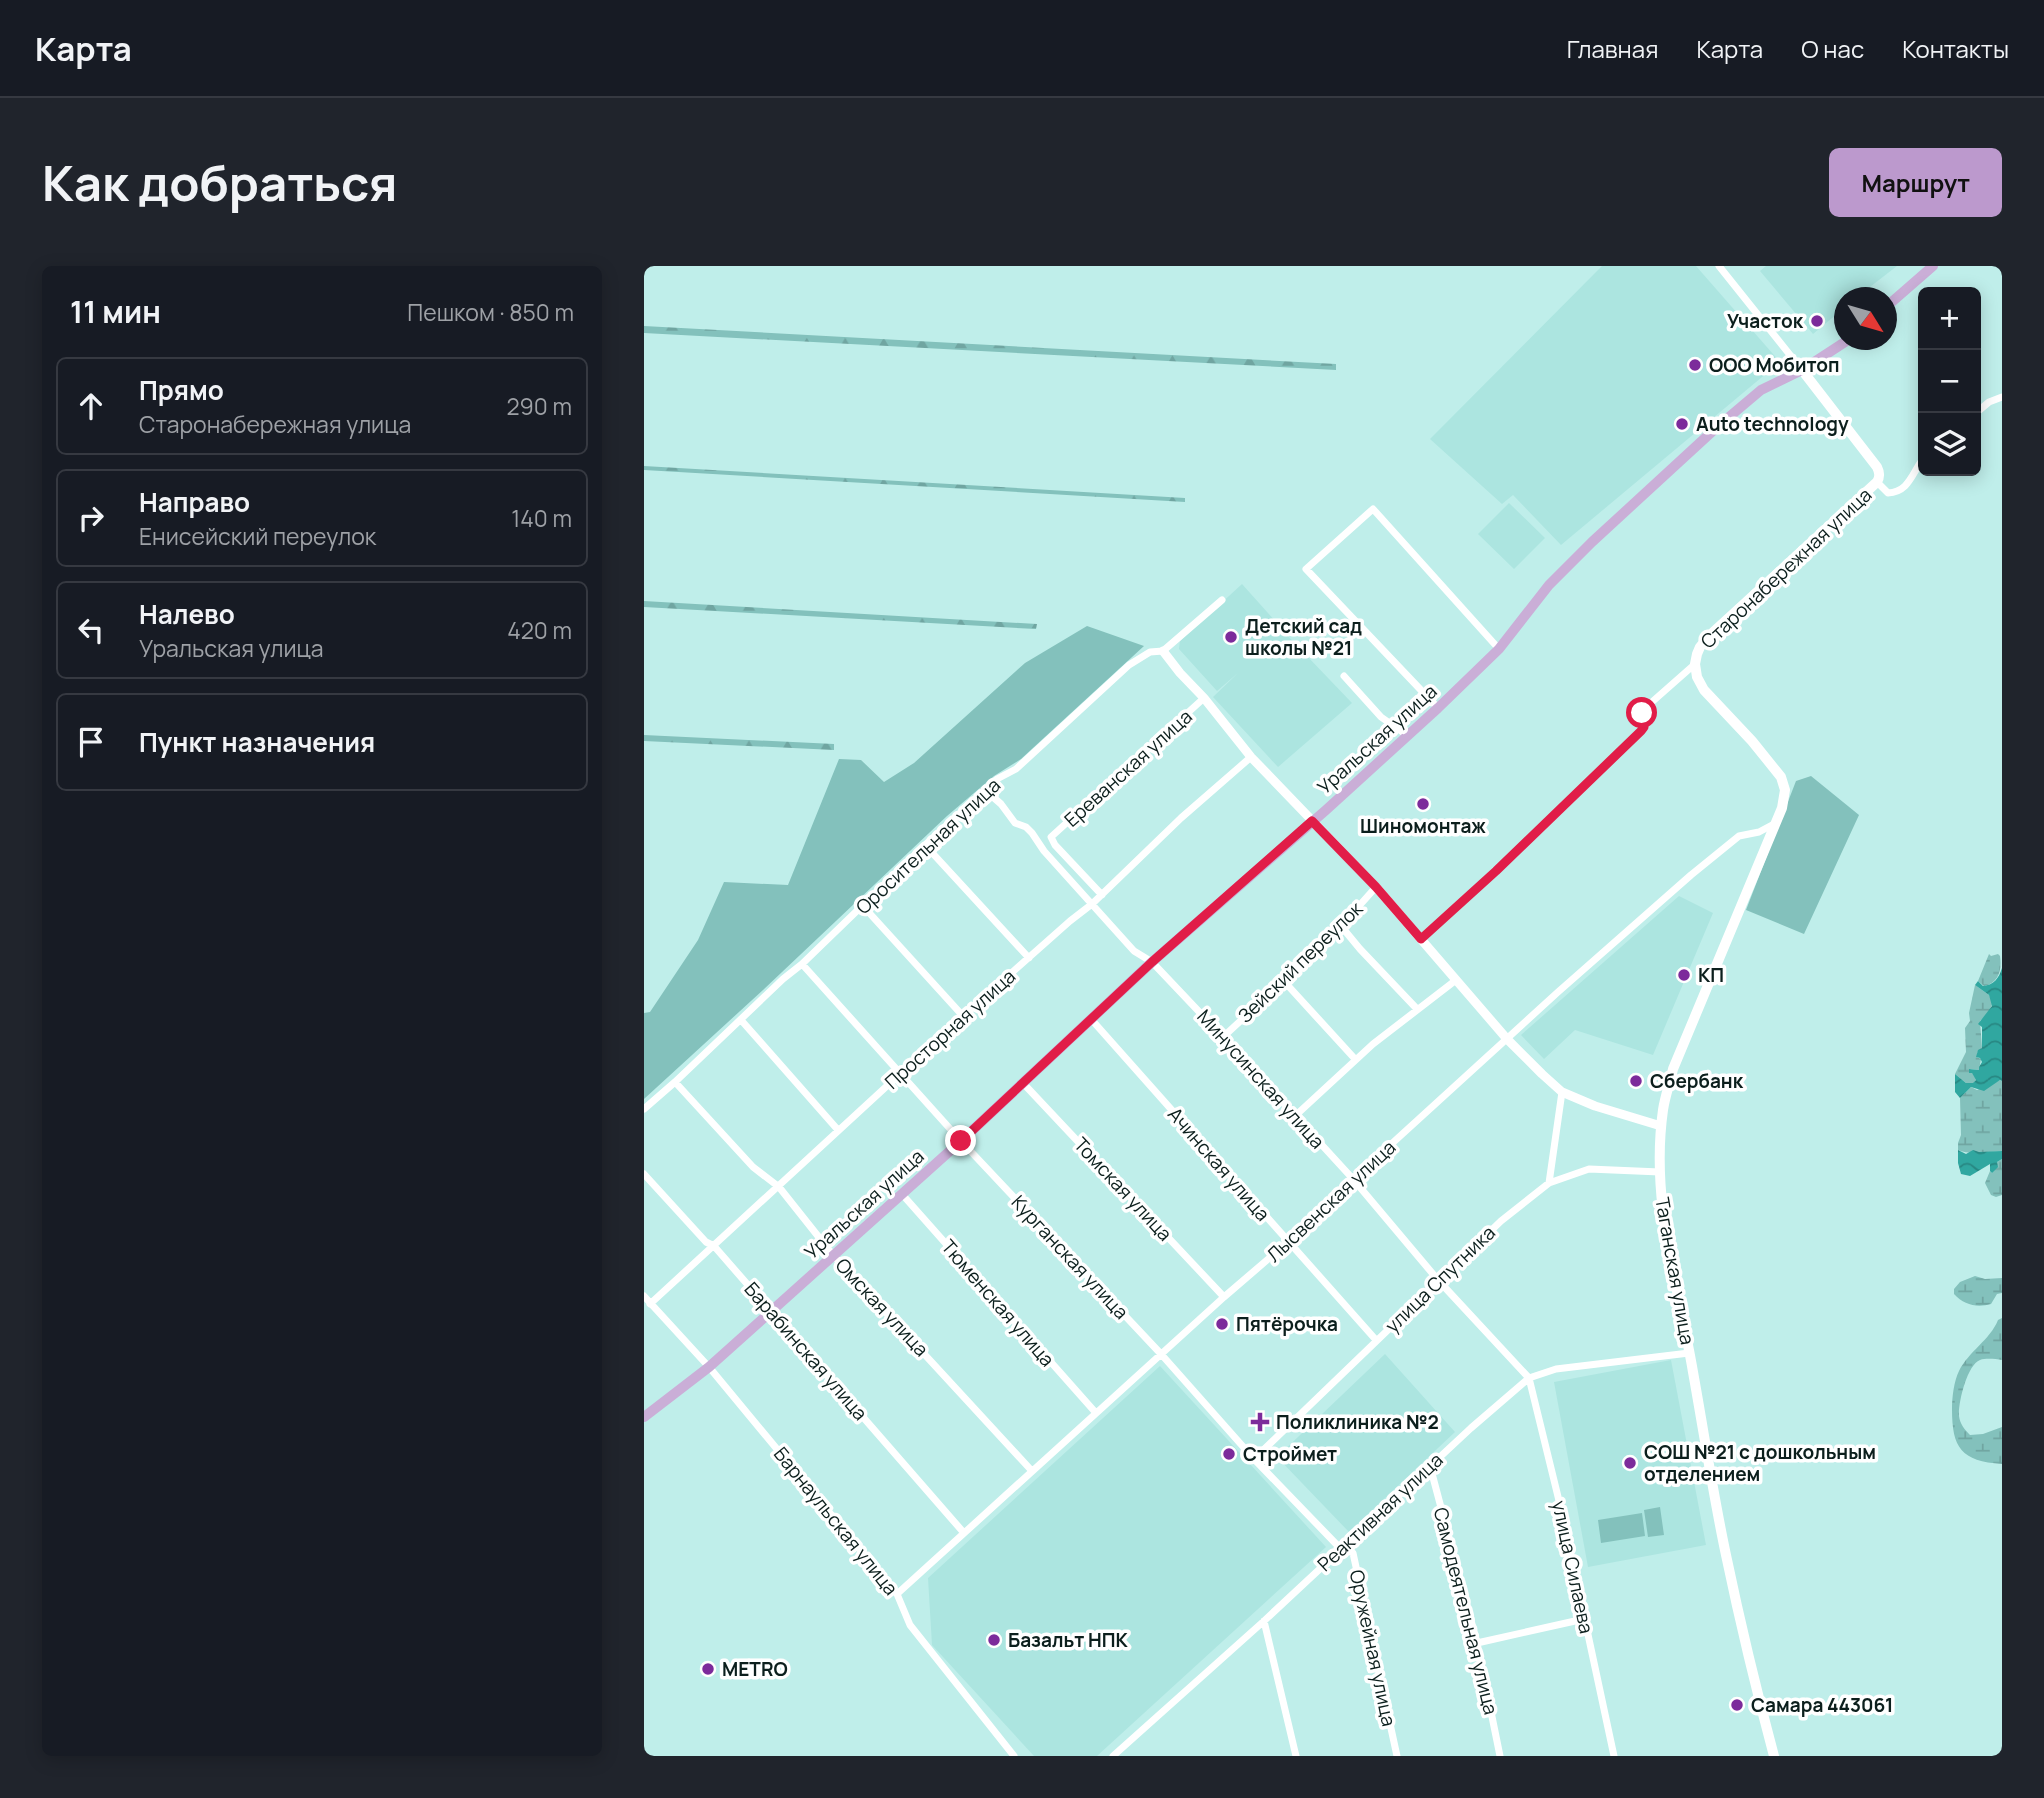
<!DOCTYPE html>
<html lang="ru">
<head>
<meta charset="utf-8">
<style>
  body { margin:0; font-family:Manrope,sans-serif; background:#20242c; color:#f1f3f6 }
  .controls { position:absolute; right:21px; top:21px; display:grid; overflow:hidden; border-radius:10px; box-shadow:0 4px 18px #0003 }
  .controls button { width:63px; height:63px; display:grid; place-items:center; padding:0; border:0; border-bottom:2px solid #363941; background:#171b24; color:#f1f3f6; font:35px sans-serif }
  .compass { position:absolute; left:1190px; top:21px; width:63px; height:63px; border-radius:50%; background:#171b24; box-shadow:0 4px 18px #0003; rotate:127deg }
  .stop { position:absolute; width:21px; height:21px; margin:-16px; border:5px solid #e11d48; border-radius:50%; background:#fff }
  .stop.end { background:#e11d48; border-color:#fff; box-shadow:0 2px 7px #0008 }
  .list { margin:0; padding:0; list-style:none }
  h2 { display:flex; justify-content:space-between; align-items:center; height:91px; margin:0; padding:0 28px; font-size:30px }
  h2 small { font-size:23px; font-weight:400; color:#9ea1a6 }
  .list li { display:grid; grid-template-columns:46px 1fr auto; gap:21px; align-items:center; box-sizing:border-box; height:98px; margin:0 14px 14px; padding:0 14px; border:2px solid #363941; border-radius:10px }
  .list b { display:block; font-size:26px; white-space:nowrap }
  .list p { margin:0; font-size:23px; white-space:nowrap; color:#9ea1a6 }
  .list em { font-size:23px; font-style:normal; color:#9ea1a6 }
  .icon { flex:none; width:38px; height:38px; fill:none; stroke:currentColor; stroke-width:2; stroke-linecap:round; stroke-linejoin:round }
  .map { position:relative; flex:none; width:1358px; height:1490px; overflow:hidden; border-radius:10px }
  header { display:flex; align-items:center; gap:42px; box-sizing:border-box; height:98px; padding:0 35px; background:#171b24; border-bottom:2px solid #363941 }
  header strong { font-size:33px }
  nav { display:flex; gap:38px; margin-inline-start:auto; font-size:24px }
  .intro { display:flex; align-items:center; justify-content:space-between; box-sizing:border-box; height:168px; padding:0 42px }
  h1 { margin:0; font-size:49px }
  .button { padding:18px 32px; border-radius:10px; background:#bc99cd; color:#111; font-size:24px; font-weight:700 }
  main { display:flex; gap:42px; padding:0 42px }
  aside { flex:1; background:#171b24; border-radius:10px; box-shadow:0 4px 18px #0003 }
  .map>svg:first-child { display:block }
</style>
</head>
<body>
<header>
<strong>Карта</strong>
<nav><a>Главная</a><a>Карта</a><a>О нас</a><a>Контакты</a></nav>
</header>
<div class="intro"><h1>Как добраться</h1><a class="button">Маршрут</a></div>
<main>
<aside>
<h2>11 мин<small>Пешком · 850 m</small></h2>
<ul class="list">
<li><svg class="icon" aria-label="ahead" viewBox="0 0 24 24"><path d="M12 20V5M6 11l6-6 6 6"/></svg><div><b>Прямо</b><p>Старонабережная улица</p></div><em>290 m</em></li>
<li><svg class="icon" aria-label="right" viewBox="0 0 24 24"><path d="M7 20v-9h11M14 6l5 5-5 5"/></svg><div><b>Направо</b><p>Енисейский переулок</p></div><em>140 m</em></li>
<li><svg class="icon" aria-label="left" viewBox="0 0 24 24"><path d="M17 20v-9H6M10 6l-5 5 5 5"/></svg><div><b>Налево</b><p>Уральская улица</p></div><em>420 m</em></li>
<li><svg class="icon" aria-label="arrive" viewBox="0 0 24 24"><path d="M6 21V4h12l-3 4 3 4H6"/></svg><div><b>Пункт назначения</b></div></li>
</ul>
</aside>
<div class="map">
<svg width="1358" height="1490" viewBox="0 0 1358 1490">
  <defs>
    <pattern id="forest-firs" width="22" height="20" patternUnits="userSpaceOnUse" patternTransform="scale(1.75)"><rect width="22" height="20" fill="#83c1bc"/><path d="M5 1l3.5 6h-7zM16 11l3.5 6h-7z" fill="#70a5a1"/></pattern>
    <pattern id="wetland-marsh" width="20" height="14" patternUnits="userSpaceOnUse" patternTransform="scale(1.75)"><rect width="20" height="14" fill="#83c1bc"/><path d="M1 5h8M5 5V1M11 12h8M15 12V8" fill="none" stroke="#70a5a1"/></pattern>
    <pattern id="water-waves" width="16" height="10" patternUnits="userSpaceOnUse" patternTransform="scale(1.75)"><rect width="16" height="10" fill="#30a7a0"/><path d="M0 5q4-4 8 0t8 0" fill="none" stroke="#278782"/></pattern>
  </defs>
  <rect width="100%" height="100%" fill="#bfeeea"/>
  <path fill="#ace5e0" d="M958,0H1052L1136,96L917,279L869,229L858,238L786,173Z
    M1122,0H1253L1213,31L1200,32V42L1169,68L1116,5Z
    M865,237L901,272L870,303L834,268Z
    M598,318L640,365V366L708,437L634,501L569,431L594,407L573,425L535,383L536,375Z
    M1035,630L1069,647L1009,789L931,764L900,793L877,769Z
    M741,1088L811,1166L705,1266L633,1191Z
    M1027,1094L1062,1279L944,1301L910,1116Z
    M516,1100L682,1281L453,1490H390L288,1379L284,1312Z"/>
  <path fill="url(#forest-firs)" d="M0,60L692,98V104L0,67Z
    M0,200L541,232V236L0,204Z
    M0,335L393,358L392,363L0,341Z
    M0,469L190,478V484L0,475Z"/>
  <path fill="url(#wetland-marsh)" d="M1345,688L1347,690L1354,688L1356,690C1358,704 1355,717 1340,720L1334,715Z
    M1331,719L1345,729L1349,737L1343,749L1336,755L1338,782L1333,787V791L1337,793L1335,804L1326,803L1332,813L1330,817H1322L1311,808L1322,786L1321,762L1326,755L1325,747Z
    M1356,814L1358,815V885C1346,886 1324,889 1314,884V877L1317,869L1316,832L1327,821L1333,824Z
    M1358,893V929L1352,931L1347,929L1341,917L1346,905L1348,907L1353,896Z
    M1331,1010L1341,1013L1358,1012V1027L1353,1028L1347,1038C1333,1042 1320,1039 1310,1028V1023L1316,1016Z
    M1358,1052V1094C1351,1093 1342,1092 1336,1094C1323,1099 1314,1137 1315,1150C1316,1158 1321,1164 1326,1169L1339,1168L1358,1161V1198C1317,1195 1308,1182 1308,1143C1308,1131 1310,1115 1315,1105C1325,1085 1346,1074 1354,1054Z"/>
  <path fill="#83c1bc" d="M443,360L500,380L377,493L350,510L303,550L119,724L0,833V747L6,746L54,674L80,616L144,619L195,493L217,494L240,516L270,497L381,397Z
    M1167,510L1215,549L1160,668L1102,644L1152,515Z
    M1016,1241L1020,1269L1004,1271L1000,1244Z
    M998,1247L1001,1270L957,1277L954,1254Z"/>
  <path fill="url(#water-waves)" d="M1358,702V815L1356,814L1340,825L1327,821L1316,832L1311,826V808L1322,817H1329L1332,814L1328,807H1325V803L1335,804V801L1338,796L1336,792L1332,791L1334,784L1338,782V761L1334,758L1348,740L1345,729L1331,719L1334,715L1339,720C1350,719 1355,712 1358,702Z
    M1314,884L1322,888L1329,884L1335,886L1358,885V893L1353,896L1354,901L1348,907L1346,905V898L1326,910L1317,908L1314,897Z"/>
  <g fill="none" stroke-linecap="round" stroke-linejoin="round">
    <path stroke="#fff" stroke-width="7" d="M1075,0L1158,104
      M1332,147L1345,136L1358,131
      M1233,216L1244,227C1265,226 1268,207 1279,193
      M700,410L737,451L764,470
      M794,442L662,303L729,243L855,383
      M341,524L357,538L371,557L382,561L388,567L400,585L490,685L508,696L579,771L709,913L794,1014L885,1112L918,1247L970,1490
      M281,579L385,692
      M458,629L411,579L407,571L560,432
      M219,640L319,750
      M697,660L716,683L773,743
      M777,673L852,605L997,465C1002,458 997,450 1000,443L1051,398
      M158,698L317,875L517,1088L610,1193L696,1282L709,1287L753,1490
      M637,712L711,793
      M447,753L732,1074
      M97,754L194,864
      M579,771L604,748L637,712L697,660L732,621
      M31,816L109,901L135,921L189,989L388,1205
      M378,816L580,1031
      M0,843L31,816L139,713L158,698L281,579L353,513L372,503L485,399L506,386L519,385L578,334
      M651,850L729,778L812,714
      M0,908L62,976L70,980L320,1267
      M905,917L918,826
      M257,927L452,1147
      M0,1030L65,1101L253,1328L266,1359L370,1490
      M6,1038L319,750L426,655L448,638L537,552L607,491
      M610,1193L857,955L905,917L945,903L1016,906
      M786,1200L833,1377L856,1490
      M253,1328L580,1031L644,976L709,913L914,726L1047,609L1095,570L1115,566L1130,558
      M620,1355L652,1490
      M833,1377L940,1353
      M469,1490L620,1355L827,1162L885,1112L912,1103L1045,1087"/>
    <path stroke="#fff" stroke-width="9" d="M519,385L536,407L560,432L607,491L732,621L863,773L898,808L918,826L951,840L1017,860"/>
    <path stroke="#fff" stroke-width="10" d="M1130,1490C1112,1423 1096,1356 1082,1289C1069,1228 1060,1167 1049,1106C1034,1018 1006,935 1019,844C1021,830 1026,817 1029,803L1138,542L1141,524L1137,511L1108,475L1060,424L1053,411L1051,398L1053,388L1056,381L1064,371L1233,216C1236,211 1236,207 1233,201L1158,104"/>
    <path stroke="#caaed7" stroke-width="10" d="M1242,41L1289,0
      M0,1151L65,1101L317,875L508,696L682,544L794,442L855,383L905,319L948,276L1072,162L1117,124L1158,104L1204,74"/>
  </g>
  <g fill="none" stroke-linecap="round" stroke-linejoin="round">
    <path stroke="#e11d48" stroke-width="9" d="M317,875L508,696L668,555L732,621L777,673L852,605L997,465L1000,461L998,447"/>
  </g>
  <g fill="#7c2b9b" stroke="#fff" stroke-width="2.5">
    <circle cx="1173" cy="55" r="7"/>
    <circle cx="1051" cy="99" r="7"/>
    <circle cx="1038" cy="158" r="7"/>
    <circle cx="587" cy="371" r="7"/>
    <circle cx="779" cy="538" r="7"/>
    <circle cx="1040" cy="709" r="7"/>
    <circle cx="992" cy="815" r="7"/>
    <circle cx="578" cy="1058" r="7"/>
    <path d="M612.5 1145.5h7v7h7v7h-7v7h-7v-7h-7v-7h7z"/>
    <circle cx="585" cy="1188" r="7"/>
    <circle cx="986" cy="1197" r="7"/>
    <circle cx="350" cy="1374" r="7"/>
    <circle cx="64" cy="1403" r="7"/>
    <circle cx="1093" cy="1439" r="7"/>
  </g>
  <g text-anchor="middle" stroke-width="7" stroke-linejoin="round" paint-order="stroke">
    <g font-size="19" font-weight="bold" fill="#0c1f1d" stroke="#fff" text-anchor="start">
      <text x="1159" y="62" text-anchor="end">Участок</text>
      <text x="1065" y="106">ООО Мобитоп</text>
      <text x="1052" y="165">Auto technology</text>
      <text x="601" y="367">Детский сад<tspan x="601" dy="22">школы №21</tspan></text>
      <text x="779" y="567" text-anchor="middle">Шиномонтаж</text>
      <text x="1054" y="716">КП</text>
      <text x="1006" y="822">Сбербанк</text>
      <text x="592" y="1065">Пятёрочка</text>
      <text x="632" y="1163">Поликлиника №2</text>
      <text x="1000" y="1193">СОШ №21 с дошкольным<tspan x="1000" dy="22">отделением</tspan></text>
      <text x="599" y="1195">Строймет</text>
      <text x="364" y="1381">Базальт НПК</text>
      <text x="78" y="1410">METRO</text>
      <text x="1107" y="1446">Самара 443061</text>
    </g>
    <g font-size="19" fill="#0c1f1d" stroke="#fff">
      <text transform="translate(1142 302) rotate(-43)" y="7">Старонабережная улица</text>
      <text transform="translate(733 473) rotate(-42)" y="7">Уральская улица</text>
      <text transform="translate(484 502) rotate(-42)" y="7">Ереванская улица</text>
      <text transform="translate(284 580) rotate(-43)" y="7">Оросительная улица</text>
      <text transform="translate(656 696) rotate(-44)" y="7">Зейский переулок</text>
      <text transform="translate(306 763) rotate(-42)" y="7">Просторная улица</text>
      <text transform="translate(617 813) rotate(48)" y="7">Минусинская улица</text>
      <text transform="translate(575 898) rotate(49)" y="7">Ачинская улица</text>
      <text transform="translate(479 923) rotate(47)" y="7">Томская улица</text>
      <text transform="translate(687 935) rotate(-43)" y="7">Лысвенская улица</text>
      <text transform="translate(220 938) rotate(-42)" y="7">Уральская улица</text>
      <text transform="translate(426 991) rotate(47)" y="7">Курганская улица</text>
      <text transform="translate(1031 1005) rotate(80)" y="7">Таганская улица</text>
      <text transform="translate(796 1013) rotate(-44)" y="7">улица Спутника</text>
      <text transform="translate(354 1037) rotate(49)" y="7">Тюменская улица</text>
      <text transform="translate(238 1041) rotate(47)" y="7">Омская улица</text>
      <text transform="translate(162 1085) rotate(49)" y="7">Барабинская улица</text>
      <text transform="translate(736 1246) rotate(-43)" y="7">Реактивная улица</text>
      <text transform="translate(192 1255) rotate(51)" y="7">Барнаульская улица</text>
      <text transform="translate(929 1301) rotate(78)" y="7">улица Силаева</text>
      <text transform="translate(822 1345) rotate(76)" y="7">Самодеятельная улица</text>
      <text transform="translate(729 1382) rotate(78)" y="7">Оружейная улица</text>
    </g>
  </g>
</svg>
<div class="controls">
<button>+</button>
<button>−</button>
<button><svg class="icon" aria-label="layers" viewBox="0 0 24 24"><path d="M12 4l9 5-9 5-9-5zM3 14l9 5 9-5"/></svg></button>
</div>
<svg class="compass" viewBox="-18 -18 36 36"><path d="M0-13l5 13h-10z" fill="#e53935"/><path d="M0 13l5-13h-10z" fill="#9ea1a6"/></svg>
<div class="stop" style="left:998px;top:447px"></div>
<div class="stop end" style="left:317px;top:875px"></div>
</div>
</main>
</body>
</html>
